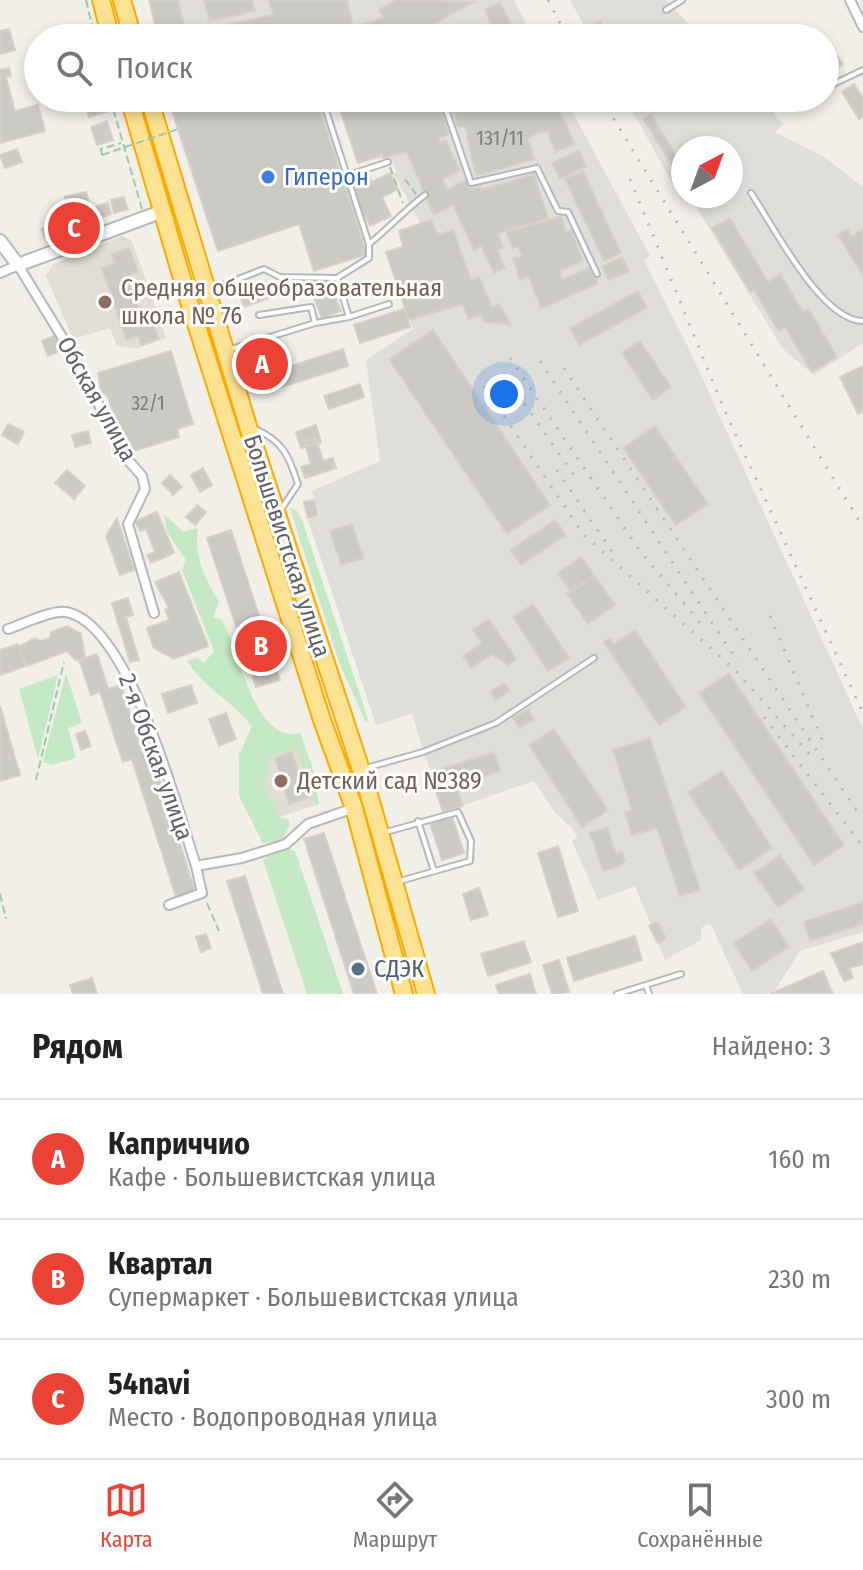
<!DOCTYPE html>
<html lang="ru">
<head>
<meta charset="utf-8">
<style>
  body { margin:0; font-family:"Fira Sans Condensed",sans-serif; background:#f6f6f6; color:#222 }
  .compass { position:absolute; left:671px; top:136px; width:72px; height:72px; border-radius:50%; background:#fff; box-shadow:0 4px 12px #0003; rotate:41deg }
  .you { position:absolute; left:504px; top:394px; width:28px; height:28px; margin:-20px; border:6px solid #fff; border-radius:50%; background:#1a73e8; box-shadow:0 0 0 12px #1a73e833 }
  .badge { display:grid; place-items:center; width:52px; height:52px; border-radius:50%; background:#ea4335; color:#fff; font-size:26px; font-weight:700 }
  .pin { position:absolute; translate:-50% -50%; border:4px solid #fff; box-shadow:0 2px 8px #0006 }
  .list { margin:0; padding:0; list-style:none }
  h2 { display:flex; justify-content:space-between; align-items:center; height:104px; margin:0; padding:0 32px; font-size:34px }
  h2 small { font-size:26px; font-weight:400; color:#767676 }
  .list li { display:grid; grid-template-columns:52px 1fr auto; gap:24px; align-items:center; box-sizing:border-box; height:120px; padding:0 32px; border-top:2px solid #e0e0e0 }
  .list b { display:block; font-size:30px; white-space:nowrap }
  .list p { margin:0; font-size:26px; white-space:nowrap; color:#767676 }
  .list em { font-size:26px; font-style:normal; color:#767676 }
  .icon { flex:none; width:44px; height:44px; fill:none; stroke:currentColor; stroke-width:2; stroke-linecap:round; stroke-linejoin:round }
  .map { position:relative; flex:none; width:863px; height:994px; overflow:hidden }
  .search { position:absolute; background:#fff; box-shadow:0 4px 12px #0003; left:24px; right:24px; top:24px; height:88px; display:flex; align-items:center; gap:20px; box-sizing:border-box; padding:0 28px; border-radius:44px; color:#767676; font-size:30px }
  .sheet { height:464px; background:#fff }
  nav { display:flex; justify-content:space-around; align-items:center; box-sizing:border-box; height:112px; border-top:2px solid #e0e0e0; background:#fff; font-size:22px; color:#767676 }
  nav a { display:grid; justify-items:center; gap:4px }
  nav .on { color:#ea4335 }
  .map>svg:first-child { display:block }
</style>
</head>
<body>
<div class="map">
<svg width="863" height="994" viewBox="0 0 863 994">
  <rect width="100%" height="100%" fill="#f1efe8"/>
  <path fill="#e0deda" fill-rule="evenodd" d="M149,0H514L533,38H158Z
    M570,0H666L702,38H591Z
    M336,98H565L650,256L644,261L688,347L863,729V932L800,951L775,990L766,994H743L710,923L701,928V940L665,960L635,886L598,900L572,841L578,838L572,828L556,814L534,781L443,812L412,714L376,725L308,520L320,516L312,491L380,461L366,360L413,329L386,252L403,246L399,231L420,223L394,174L397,172L390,156L358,163Z
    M625,98H759L784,124L775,132L824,157L863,187V343L814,375L783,349L690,197L682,200ZM683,148H731V196H683Z"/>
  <path fill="#e1ded6" d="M122,236L132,241L166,338L136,349L117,346L110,328L73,339L46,276L53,264Z
    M300,733L312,766L319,804L263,822L238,754Z"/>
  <path fill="#c5e8c5" d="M290,508L296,510L302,520L368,719L366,723L339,662Z
    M164,514L183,532L198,528C194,558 204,577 219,602L213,618L221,619C238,643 253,746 300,733L312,766L319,804L315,805L296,747L270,758L263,787L281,818L288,819L290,825L282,840L263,843L239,796V755L252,726C232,701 205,689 187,661L196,658L204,663L214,651L182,570L186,560L167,532Z
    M66,673L82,723L68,728L76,758L52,765L43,762Z
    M58,675L38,759L19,689Z
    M287,849L295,851L343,994H307L263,860L273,852Z"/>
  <path fill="#cccac5" stroke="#d6d1c6" stroke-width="2" d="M149,0H178L187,38H158Z
    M204,0H252L255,11L209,21Z
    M269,0H347L352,23L284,38H212L210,28L273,15Z
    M397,0L474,2L412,36L408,29L381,38H321L383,18L379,10Z
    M500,2L518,38H462L494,30L485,10Z
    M600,21L609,38H595L589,27Z
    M9,29L15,50L0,54V31Z
    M830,47L843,64L830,74L825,68V51Z
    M9,68L11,76L6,77L15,111L38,105L45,131L0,143V70Z
    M854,84L863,98V117L859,119L842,92Z
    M84,98H104L108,111L89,117Z
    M192,98H316L367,254L314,271L299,224L218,251L170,105Z
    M336,98H438L449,134L438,139L440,143L446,140L460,171L443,179L447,190L466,180L471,190L480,187L481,190L534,174L548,219L498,233L503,248L497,250L505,268L494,273L481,246L474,250L453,205L434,215L407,152L383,158L382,155L358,163Z
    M451,98H547L551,107L556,104L575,144L555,152L548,131L535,134L528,139L535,159L476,176L465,127L458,126Z
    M651,114L683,167V182L643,119Z
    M107,121L113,140L97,145L91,127Z
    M17,149L22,162L5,168L0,155Z
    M579,150L586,167L560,179L552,163Z
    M583,171L621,253L604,261L565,179Z
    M367,172L372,182L390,173L398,189L382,197L391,216L370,226L352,190L358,188L353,179Z
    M86,192L90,207L69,212L65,197Z
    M124,197L128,209L114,213L111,200Z
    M108,203L111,214L95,219L91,208Z
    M562,216L566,232L571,230L583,261L559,271L562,280L590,267L598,283L541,309L529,277L520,280L513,258L522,256L518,246L513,248L506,232Z
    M79,218L83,234L69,238L65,221Z
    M730,218L768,282L780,274L803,312L809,309L837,357L812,372L785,327L779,331L754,290L750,292L712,228Z
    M431,220L438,235L453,230L471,280L479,277L492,307L499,304L511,325L485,322L481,315L468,319L463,304L409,320L386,252L403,247L399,231Z
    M63,222L65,231L45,237L42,229Z
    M847,229L852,236L863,229V276L838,235Z
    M129,248L138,272L128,276L141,316L150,312L159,339L141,345L138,336L126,340L102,268L115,263L112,254Z
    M622,257L629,271L609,280L602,266Z
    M267,282L272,297L244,307L239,291Z
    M333,291L341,311L322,318L313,295Z
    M638,291L647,308L579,345L570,328Z
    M404,309L410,327L360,343L354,325Z
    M433,330L550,505L507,534L389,359Z
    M56,335L62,350L48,356L42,341Z
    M640,341L671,387L653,400L622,353Z
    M343,349L348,366L269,391L258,359L271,355L276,371Z
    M171,351L193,424L177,429L179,437L130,452L120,437L108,397L101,391L98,373Z
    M863,366V412L858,414L840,377Z
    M360,384L364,397L329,409L324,396Z
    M8,424L24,432L18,444L2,435Z
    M316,425L321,442L301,448L296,432Z
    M655,426L708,504L676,525L623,448Z
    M88,431L91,443L75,447L72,435Z
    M316,438L323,461L333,458L336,468L305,478L301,467L311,464L304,441Z
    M203,468L212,485L200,492L191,475Z
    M67,470L85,486L74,499L55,483Z
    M170,475L182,487L173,495L162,483Z
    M314,500L318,515L308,518L304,502Z
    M197,505L206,512L195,525L186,517Z
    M157,512L174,553L151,563L147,555L155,552L146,529L140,531L135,521Z
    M117,518L134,570L120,575L106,536Z
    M555,520L566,535L521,565L510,550Z
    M352,524L363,558L341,565L330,531Z
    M231,530L280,680L256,687L207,538Z
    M581,557L594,575L571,592L558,573Z
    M179,572L208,646L174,659L154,648L147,628L169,620L165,610L169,608L155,582Z
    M594,575L615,605L588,624L567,594Z
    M128,598L133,615L126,617L139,660L130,662L112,603Z
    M533,604L569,658L548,671L513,617Z
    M489,619L516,659L508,665L492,654L471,668L463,656L482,643L473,630Z
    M67,626L81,634L85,657L76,660L67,651L27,666L19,647L35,638L40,641L50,638L51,632Z
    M635,630L686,707L659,725L604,642L610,638L614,644Z
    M18,644L26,666L0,675V650Z
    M97,654L108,689L121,685L143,754L150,751L195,891L176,897L132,759L123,762L100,692L91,695L79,660Z
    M729,673L844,845L814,865L699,693Z
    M504,683L510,691L496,700L490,692Z
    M191,685L197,703L168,713L162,694Z
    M0,706L20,775L0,781Z
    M528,709L534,719L520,728L513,718Z
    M226,713L236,739L219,746L209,719Z
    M554,729L608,810L582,827L529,745Z
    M85,731L91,746L81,750L76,734Z
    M650,738L700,890L680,896L657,828L632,835L625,813L632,810L613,750Z
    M292,752L307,798L289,804L275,758Z
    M494,752L500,771L456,785L463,806L443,812L430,773Z
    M722,771L772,848L739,870L688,792Z
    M452,816L464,853L442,860L430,823Z
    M607,827L616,854L622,852L625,860L620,866L603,871L590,833Z
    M324,833L377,994H354L304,839Z
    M558,846L578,911L558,917L538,853Z
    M780,855L804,889L778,907L754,873Z
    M245,876L283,994H263L227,881Z
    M479,888L488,915L471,920L463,894Z
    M863,902V924L810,941L804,922Z
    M771,919L789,947L752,971L734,943Z
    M658,922L666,939L658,943L649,926Z
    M206,934L211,948L201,952L196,937Z
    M635,936L642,960L574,981L567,958Z
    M524,941L531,962L488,976L481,954Z
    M863,942V964L849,968L853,978L844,981L831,953Z
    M559,960L569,992L552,994L543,965Z
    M823,971L833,994H770Z
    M530,974L536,994H499L496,985Z
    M92,978L97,994H73L70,985Z"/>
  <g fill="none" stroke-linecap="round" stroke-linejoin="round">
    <defs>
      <path id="lane" d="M666,10L682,0
        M432,38L433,37
        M825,88L863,70
        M322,98L369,244V258L337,278L349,317L389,304
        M442,98L471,183L537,168L558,211L568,212L597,274
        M157,102L171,98
        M346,176L388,162
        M751,193C773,225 821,321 863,321
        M369,244C389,228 405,210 425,195
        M210,290L264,269L280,277L337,278
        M259,315L311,307L315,323
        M231,349L315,323L349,317
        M255,429C283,441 289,456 298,484L280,511
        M366,768L423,752L496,723L594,658
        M418,821L434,871
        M386,832L458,812L471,841L470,861L400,881
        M646,985L649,994
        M617,994L681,974"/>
      <path id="street" d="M850,0L863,27
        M0,273L18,265L70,350L128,460L142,476L145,489L128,524L154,613
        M8,629C23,624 51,610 66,612C129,623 178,810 196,866L242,858L286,844L308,824L354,808
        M169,905L202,893L196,866"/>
      <path id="secondary" d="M0,241L18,265L163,211"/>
      <path id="highway" d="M101,0L111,38
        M122,0L133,38
        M129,98L186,292L322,720L354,808L404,994
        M149,98L248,426L368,791L426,994"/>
    </defs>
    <use href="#lane" stroke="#b5b8bc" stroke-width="8"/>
    <use href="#street" stroke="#b5b8bc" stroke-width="12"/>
    <use href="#secondary" stroke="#b6babf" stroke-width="16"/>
    <use href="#highway" stroke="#f9ab00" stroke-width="20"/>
    <path stroke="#9cc7a9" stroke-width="2" stroke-dasharray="8 4" stroke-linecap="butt" d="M86,0L95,38
      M110,98L142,209
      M102,155L101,149L121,143
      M390,167L403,203
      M405,179L416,194
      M36,780L64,662
      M0,894L6,919
      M207,903L219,931"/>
    <use href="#lane" stroke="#fff" stroke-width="4"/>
    <use href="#street" stroke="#fff" stroke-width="8"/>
    <use href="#secondary" stroke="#fff" stroke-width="12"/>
    <use href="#highway" stroke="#fde293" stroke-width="16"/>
    <path stroke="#b6b7b8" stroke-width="3" stroke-dasharray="2 10" stroke-linecap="butt" d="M548,0L568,38
      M601,98L863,527
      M630,179L724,409L863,713
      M510,358L640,551L702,625
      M540,361L738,662
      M564,368L860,816
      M504,374L578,481
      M484,386L583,534L735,670L812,757
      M557,470L613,553
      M770,616L823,742
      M764,717L863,847"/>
    <path stroke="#9cc7a9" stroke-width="2" stroke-dasharray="8 4" stroke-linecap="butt" d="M102,155L178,129"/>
  </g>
  <circle fill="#3f7fe0" stroke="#fff" stroke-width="3" cx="268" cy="177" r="8"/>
  <g fill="#8d6e63" stroke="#fff" stroke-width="3">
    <circle cx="105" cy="302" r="8"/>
    <circle cx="281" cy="781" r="8"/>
  </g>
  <circle fill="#5c6f8a" stroke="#fff" stroke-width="3" cx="358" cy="969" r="8"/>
  <g text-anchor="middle" stroke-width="6" stroke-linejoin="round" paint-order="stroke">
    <g font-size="20" fill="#7a7d7f">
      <text x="500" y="145">131/11</text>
      <text x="148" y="410">32/1</text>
    </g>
    <g font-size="24" fill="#366cbe" stroke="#fff" text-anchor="start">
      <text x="284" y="185">Гиперон</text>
    </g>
    <g font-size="24" fill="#785e54" stroke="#fff" text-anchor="start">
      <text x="121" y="296">Средняя общеобразовательная<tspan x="121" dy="28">школа № 76</tspan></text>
      <text x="297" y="789">Детский сад №389</text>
    </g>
    <g font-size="24" fill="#5f6368" stroke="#fff">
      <text transform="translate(97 399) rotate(61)" y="8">Обская улица</text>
      <text transform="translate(287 546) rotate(72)" y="8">Большевистская улица</text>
      <text transform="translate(156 757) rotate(70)" y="8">2-я Обская улица</text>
    </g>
    <g font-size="24" fill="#4e5e75" stroke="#fff" text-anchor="start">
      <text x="374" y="977">СДЭК</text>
    </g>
  </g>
</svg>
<svg class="compass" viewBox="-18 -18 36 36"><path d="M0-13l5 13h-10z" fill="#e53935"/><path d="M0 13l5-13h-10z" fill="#767676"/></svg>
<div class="you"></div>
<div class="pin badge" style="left:262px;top:364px">A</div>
<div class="pin badge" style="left:261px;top:646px">B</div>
<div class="pin badge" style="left:74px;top:228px">C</div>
<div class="search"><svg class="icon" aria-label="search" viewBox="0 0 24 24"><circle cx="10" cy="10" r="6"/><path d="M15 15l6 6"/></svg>Поиск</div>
</div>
<section class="sheet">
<h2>Рядом<small>Найдено: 3</small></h2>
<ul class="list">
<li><span class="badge">A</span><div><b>Каприччио</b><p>Кафе · Большевистская улица</p></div><em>160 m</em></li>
<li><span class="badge">B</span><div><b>Квартал</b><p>Супермаркет · Большевистская улица</p></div><em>230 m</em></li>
<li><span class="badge">C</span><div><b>54navi</b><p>Место · Водопроводная улица</p></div><em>300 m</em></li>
</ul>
</section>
<nav>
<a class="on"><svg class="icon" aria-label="map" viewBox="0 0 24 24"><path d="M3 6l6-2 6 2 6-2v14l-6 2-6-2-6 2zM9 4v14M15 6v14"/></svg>Карта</a>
<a><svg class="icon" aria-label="directions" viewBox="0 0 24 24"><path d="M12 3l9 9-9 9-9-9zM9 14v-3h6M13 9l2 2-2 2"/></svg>Маршрут</a>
<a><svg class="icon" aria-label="saved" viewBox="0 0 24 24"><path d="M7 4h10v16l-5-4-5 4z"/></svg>Сохранённые</a>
</nav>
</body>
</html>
